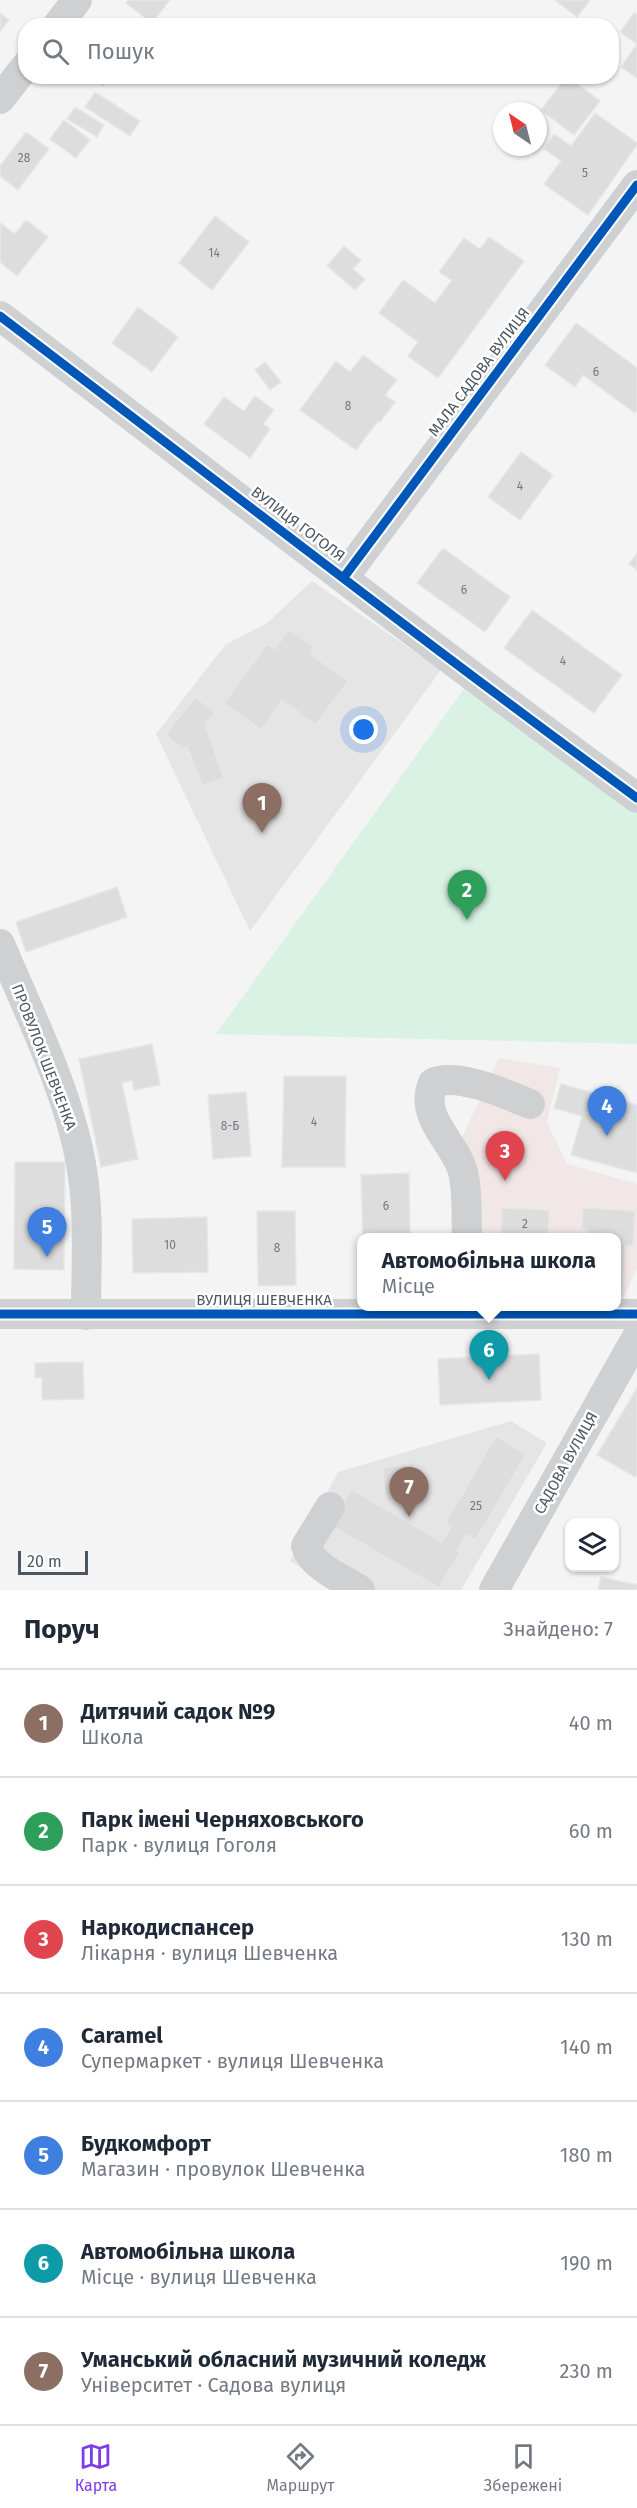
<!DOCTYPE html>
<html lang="uk">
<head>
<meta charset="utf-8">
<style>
  body { margin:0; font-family:"Fira Sans",sans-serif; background:#f6f6f7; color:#1f2937 }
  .controls { position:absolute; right:18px; bottom:18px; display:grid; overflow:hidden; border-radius:12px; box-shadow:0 2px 4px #0004 }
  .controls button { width:54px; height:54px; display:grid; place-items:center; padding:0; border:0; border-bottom:2px solid #e0e1e3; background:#fff; color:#1f2937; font:30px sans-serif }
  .compass { position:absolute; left:493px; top:102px; width:54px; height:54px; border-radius:50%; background:#fff; box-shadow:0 2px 4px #0004; rotate:325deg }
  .scale { position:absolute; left:18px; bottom:15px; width:70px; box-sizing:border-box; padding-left:6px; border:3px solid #4a5661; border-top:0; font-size:16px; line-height:21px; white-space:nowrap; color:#4a5661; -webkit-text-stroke:4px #fff; paint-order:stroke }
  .you { position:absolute; left:364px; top:730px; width:21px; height:21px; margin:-15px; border:4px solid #fff; border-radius:50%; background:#1a73e8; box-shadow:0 0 0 9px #1a73e833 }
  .badge { display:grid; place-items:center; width:39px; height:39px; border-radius:50%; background:#7c3aed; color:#fff; font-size:20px; font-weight:700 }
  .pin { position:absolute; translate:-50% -50px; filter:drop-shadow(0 2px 3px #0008) }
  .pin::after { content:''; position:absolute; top:32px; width:21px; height:18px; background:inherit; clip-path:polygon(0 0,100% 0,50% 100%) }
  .popup { position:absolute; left:357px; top:1233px; width:264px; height:78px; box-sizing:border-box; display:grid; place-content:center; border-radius:12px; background:#fff; filter:drop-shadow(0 2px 4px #0005); font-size:20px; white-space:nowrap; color:#747a83 }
  .popup b { font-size:22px; color:#1f2937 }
  .popup::after { content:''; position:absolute; left:50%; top:100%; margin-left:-12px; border:12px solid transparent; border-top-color:#fff }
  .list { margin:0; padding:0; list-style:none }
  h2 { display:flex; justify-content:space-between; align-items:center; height:78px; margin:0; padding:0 24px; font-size:26px }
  h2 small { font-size:20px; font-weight:400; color:#747a83 }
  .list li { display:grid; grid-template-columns:39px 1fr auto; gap:18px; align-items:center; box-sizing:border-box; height:108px; padding:0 24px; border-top:2px solid #e0e1e3 }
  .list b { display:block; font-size:22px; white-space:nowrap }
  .list p { margin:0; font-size:20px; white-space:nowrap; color:#747a83 }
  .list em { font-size:20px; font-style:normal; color:#747a83 }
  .icon { flex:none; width:33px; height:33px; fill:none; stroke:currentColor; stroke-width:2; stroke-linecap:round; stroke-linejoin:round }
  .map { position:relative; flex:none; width:637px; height:1590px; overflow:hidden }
  .search { position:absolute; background:#fff; box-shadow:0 2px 4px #0004; left:18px; right:18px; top:18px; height:66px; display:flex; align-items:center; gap:15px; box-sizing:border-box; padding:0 21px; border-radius:24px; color:#747a83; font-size:22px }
  .sheet { height:834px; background:#fff }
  nav { display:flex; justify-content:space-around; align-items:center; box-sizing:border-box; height:84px; border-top:2px solid #e0e1e3; background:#fff; font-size:16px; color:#747a83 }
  nav a { display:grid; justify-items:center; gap:3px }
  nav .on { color:#7c3aed }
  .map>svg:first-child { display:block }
</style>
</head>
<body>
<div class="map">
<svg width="637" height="1590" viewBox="0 0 637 1590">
  <rect width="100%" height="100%" fill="#f4f4f4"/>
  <path fill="#e6e5e6" d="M312,581L441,670L250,931L156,734L225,645L267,623Z
    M511,1421L547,1443L461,1590H336L290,1561L338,1472Z"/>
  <path fill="#f1e7e6" d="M499,1058L560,1068L547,1122L567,1164L637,1184V1268L621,1304H617L616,1238L455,1237L451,1161Z"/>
  <path fill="#d9f2e3" d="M466,686L637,806V1044L216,1034Z"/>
  <path fill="#ddddde" stroke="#e5e6e7" stroke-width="1.5" d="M128,0H170L152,23L126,3Z
    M555,0H590L577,17Z
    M0,13L9,20L0,31Z
    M634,13L637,14V44L620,32Z
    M637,44V78L621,67Z
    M91,76H110L103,86Z
    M567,76L600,101L574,135L541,110Z
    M95,92L140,121L130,136L85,107Z
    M75,107L104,125L97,137L67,119Z
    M595,113L637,143V145L588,215L544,184L561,161L544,149L554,134L571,146Z
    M64,120L90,140L76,158L50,139Z
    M26,132L49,149L18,190L0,176V166Z
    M215,216L249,242L212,290L179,263Z
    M26,220L48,237L17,276L0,262V223L15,234Z
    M489,237L524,261L438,378L408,356L418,342L379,313L403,280L435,303L452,280L439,272L464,238L480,249Z
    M344,246L361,260L353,269L365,279L355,290L327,266Z
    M138,307L178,337L152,372L112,343Z
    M576,323L637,368V410L635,413L583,375L575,387L545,365Z
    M363,355L397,380L385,395L395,402L380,422L378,421L356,450L300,410L336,361L350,372Z
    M265,362L281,382L270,390L255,370Z
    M255,396L274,410L263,424L270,429L250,458L204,424L224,397L244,411Z
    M521,452L553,475L520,520L488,497Z
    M443,548L510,597L485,632L417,583Z
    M637,553V570L629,564Z
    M532,610L622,675L594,713L504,648Z
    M289,629L315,648L311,654L348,681L316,725L282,700L261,730L224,703L267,644L275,649Z
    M196,697L215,713L205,724L224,778L202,786L187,746L183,750L165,734Z
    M117,887L127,917L26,952L16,922Z
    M152,1044L160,1085L134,1090L132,1080L122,1083L138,1159L101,1167L79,1059Z
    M284,1076H346L345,1167H282Z
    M561,1084L637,1105V1173L571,1155L582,1116L554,1108Z
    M246,1092L251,1156L213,1159L208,1095Z
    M15,1162H65L64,1270L14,1269Z
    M409,1173L410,1238H363L361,1175Z
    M502,1208L549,1210L548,1238H501Z
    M583,1208L635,1211L633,1246L625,1245L623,1295H616V1238H587V1229H582Z
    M257,1211H295L296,1285L258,1286Z
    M207,1217L208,1272L133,1273L132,1219Z
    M539,1354L541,1400L440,1405L438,1359Z
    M83,1362L84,1399L42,1400V1377L35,1378V1363Z
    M637,1388V1474L635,1477L597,1455Z
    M496,1436L526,1454L476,1540L466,1535L457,1550L460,1552L439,1588L330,1525L351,1489L442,1542L451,1526L445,1523Z
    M413,1464L418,1497L387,1501L382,1468Z
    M601,1577L637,1585V1590H598Z"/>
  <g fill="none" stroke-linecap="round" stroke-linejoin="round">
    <path stroke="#ced0d2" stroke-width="30" d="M57,26L77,0
      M0,99L26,66
      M0,316C212,477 422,641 637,798
      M344,577L637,185
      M0,944C29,1013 68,1090 81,1164C90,1213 86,1265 86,1315
      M467,1238C466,1217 468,1192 463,1172C455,1142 418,1118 433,1083C457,1072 506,1094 530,1104
      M0,1314H637
      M330,1507L306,1546C312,1567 343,1579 360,1590
      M494,1590L637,1337"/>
    <defs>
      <path id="cycleway" d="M0,316C212,477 422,641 637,798
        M344,577L637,185
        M0,1314H637"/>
    </defs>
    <use href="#cycleway" stroke="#fff" stroke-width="13"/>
    <use href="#cycleway" stroke="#0057b8" stroke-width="9"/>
  </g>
  <g text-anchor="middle" stroke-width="5" stroke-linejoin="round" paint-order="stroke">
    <g font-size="12" fill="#707881">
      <text x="24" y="162">28</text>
      <text x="585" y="177">5</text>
      <text x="214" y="257">14</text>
      <text x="596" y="376">6</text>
      <text x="348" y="410">8</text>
      <text x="520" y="490">4</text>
      <text x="464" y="594">6</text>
      <text x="563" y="665">4</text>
      <text x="314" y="1126">4</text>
      <text x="230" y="1130">8-Б</text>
      <text x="386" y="1210">6</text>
      <text x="525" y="1228">2</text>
      <text x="170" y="1249">10</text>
      <text x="277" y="1252">8</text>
      <text x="476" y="1510">25</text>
    </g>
    <g font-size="15" fill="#4a5661" stroke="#fff">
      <text transform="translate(479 372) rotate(-53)" y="5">МАЛА САДОВА ВУЛИЦЯ</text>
      <text transform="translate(298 524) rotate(37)" y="5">ВУЛИЦЯ ГОГОЛЯ</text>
      <text transform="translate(44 1057) rotate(69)" y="5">ПРОВУЛОК ШЕВЧЕНКА</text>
      <text x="264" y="1305">ВУЛИЦЯ ШЕВЧЕНКА</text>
      <text transform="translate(566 1463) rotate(-61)" y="5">САДОВА ВУЛИЦЯ</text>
    </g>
  </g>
</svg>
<div class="controls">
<button><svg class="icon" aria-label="layers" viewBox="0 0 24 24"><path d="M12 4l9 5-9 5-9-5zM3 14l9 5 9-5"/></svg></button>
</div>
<svg class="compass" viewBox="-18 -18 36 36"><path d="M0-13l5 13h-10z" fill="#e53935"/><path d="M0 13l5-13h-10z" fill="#747a83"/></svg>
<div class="scale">20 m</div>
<div class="you"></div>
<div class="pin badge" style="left:262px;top:833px;background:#8d6e63">1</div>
<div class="pin badge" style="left:467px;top:920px;background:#2e9e5b">2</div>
<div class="pin badge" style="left:505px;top:1181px;background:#e0444e">3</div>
<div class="pin badge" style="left:607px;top:1136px;background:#3f7fe0">4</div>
<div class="pin badge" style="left:47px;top:1257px;background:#3f7fe0">5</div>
<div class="pin badge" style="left:489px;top:1380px;background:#0f9aa8">6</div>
<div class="popup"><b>Автомобільна школа</b>Місце</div>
<div class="pin badge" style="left:409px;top:1517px;background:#8d6e63">7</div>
<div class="search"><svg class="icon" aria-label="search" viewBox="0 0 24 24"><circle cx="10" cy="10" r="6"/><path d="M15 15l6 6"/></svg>Пошук</div>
</div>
<section class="sheet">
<h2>Поруч<small>Знайдено: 7</small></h2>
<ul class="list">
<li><span class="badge" style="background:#8d6e63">1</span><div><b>Дитячий садок №9</b><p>Школа</p></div><em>40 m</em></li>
<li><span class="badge" style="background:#2e9e5b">2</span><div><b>Парк імені Черняховського</b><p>Парк · вулиця Гоголя</p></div><em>60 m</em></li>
<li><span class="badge" style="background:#e0444e">3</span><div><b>Наркодиспансер</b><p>Лікарня · вулиця Шевченка</p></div><em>130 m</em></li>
<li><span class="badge" style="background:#3f7fe0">4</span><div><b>Caramel</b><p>Супермаркет · вулиця Шевченка</p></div><em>140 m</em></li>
<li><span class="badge" style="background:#3f7fe0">5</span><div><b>Будкомфорт</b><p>Магазин · провулок Шевченка</p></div><em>180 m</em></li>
<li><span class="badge" style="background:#0f9aa8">6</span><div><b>Автомобільна школа</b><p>Місце · вулиця Шевченка</p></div><em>190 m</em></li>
<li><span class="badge" style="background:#8d6e63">7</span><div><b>Уманський обласний музичний коледж</b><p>Університет · Садова вулиця</p></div><em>230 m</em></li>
</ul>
</section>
<nav>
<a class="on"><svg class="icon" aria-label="map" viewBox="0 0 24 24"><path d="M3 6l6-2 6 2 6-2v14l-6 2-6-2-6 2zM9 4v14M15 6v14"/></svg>Карта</a>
<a><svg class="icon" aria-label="directions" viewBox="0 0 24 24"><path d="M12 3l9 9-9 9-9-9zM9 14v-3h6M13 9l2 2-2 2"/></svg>Маршрут</a>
<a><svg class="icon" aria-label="saved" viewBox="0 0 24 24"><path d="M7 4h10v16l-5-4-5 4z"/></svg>Збережені</a>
</nav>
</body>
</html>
